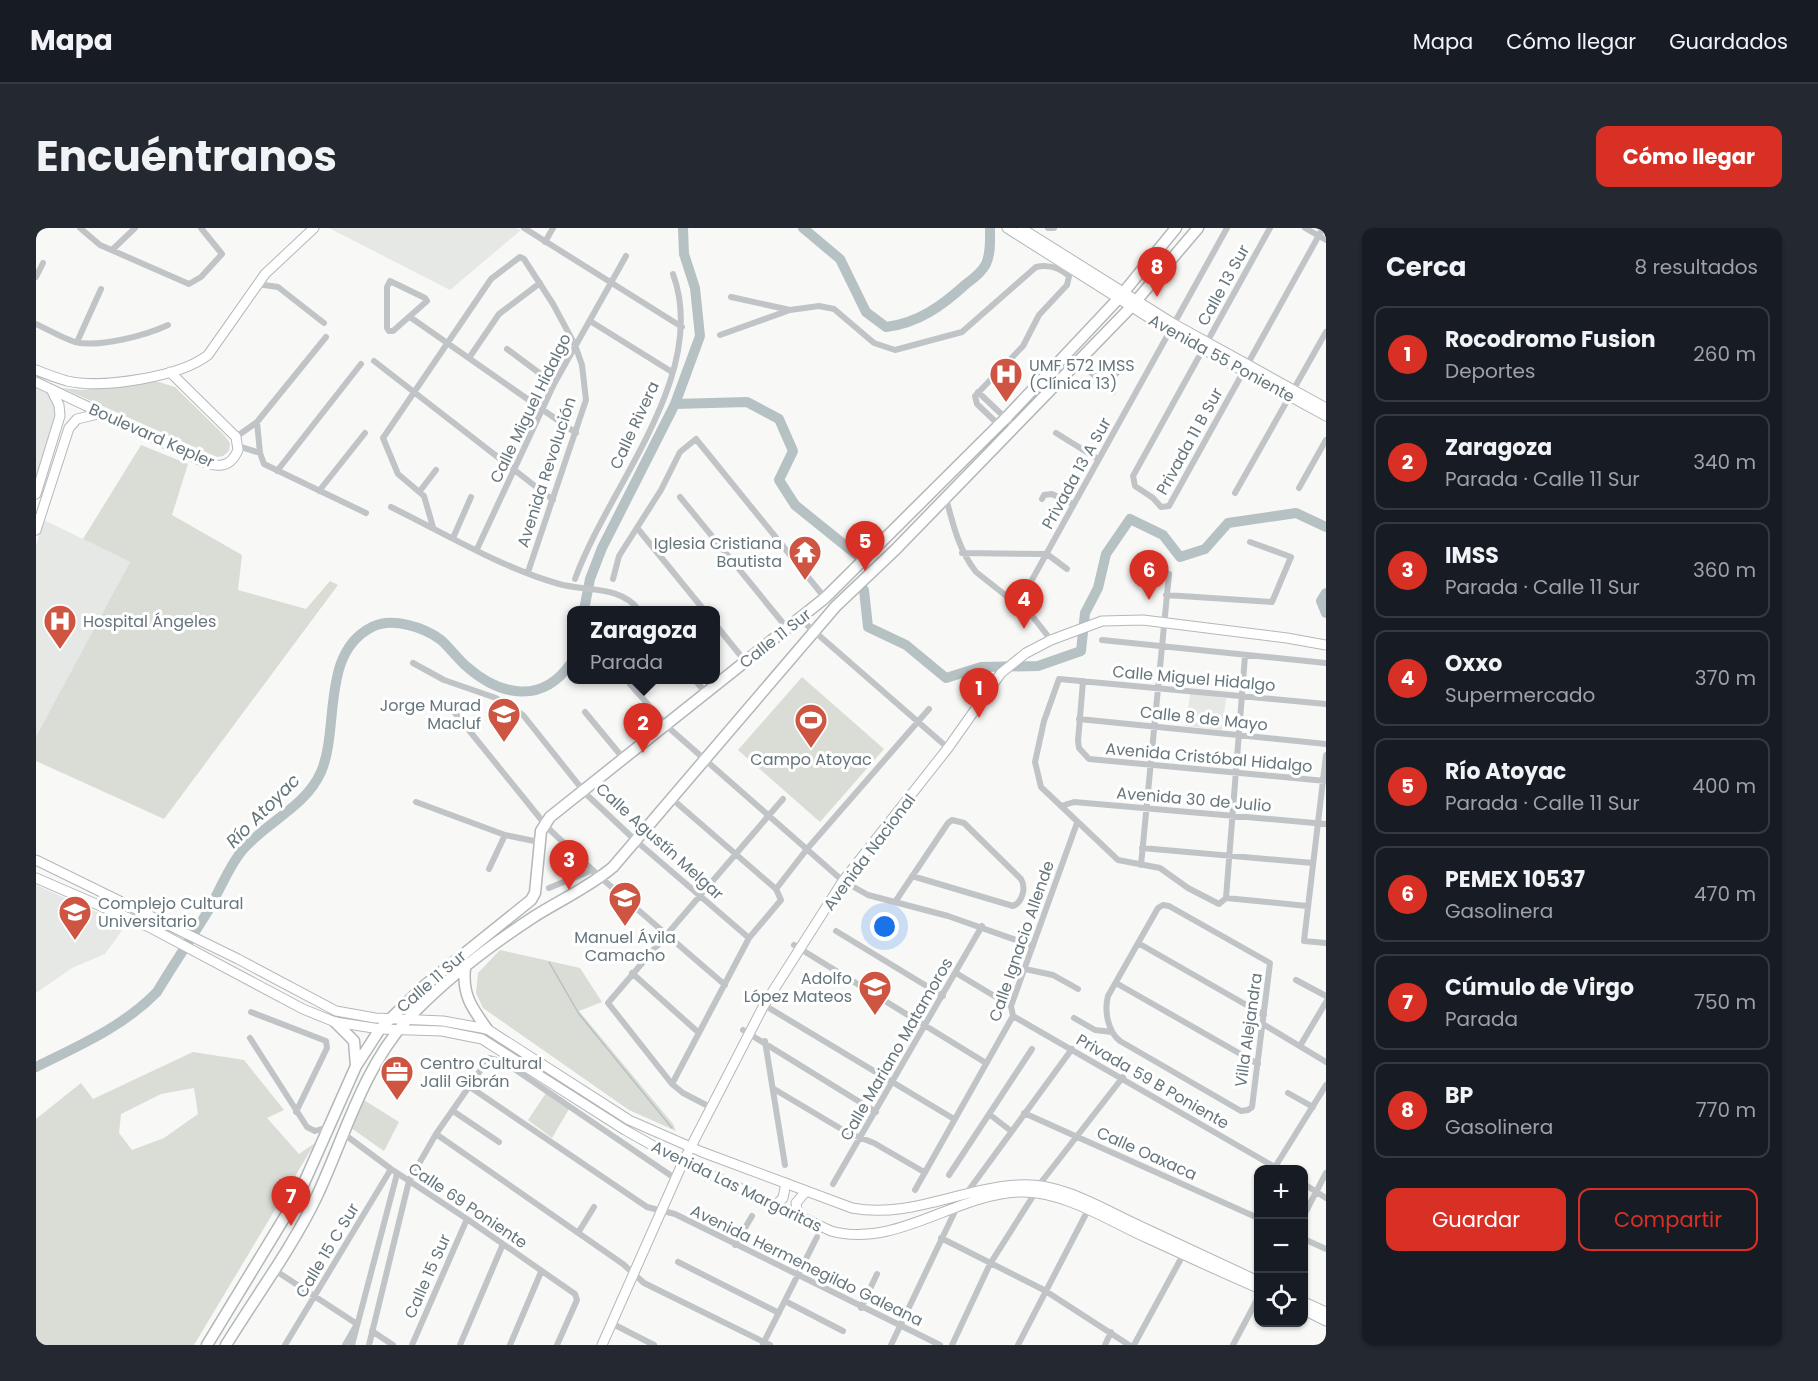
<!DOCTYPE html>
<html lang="es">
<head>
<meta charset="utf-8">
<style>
  body { margin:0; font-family:Poppins,sans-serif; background:#242831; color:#f1f3f6 }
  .controls { position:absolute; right:18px; bottom:18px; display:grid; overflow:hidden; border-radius:12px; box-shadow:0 2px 4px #0004 }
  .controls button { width:54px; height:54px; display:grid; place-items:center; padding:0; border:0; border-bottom:2px solid #363941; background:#171b24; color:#f1f3f6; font:30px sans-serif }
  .you { position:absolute; left:849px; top:699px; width:21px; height:21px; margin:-15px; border:4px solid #fff; border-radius:50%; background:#1a73e8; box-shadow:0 0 0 9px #1a73e833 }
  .badge { display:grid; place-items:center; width:39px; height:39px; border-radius:50%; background:#d93025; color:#fff; font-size:20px; font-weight:700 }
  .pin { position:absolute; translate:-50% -50px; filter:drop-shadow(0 2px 3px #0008) }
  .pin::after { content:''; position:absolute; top:32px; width:21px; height:18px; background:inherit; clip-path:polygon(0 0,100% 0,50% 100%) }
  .popup { position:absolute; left:531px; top:378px; width:153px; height:78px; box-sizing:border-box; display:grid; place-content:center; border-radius:12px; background:#171b24; filter:drop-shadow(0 2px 4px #0005); font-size:20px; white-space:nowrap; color:#9ea1a6 }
  .popup b { font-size:22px; color:#f1f3f6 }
  .popup::after { content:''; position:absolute; left:50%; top:100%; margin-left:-12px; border:12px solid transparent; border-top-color:#171b24 }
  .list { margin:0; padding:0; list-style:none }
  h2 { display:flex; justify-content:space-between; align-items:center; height:78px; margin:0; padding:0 24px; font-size:26px }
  h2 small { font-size:20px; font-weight:400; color:#9ea1a6 }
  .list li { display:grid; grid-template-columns:39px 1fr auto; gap:18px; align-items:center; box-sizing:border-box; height:96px; margin:0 12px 12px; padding:0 12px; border:2px solid #363941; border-radius:12px }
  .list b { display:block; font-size:22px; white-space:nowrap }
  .list p { margin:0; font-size:20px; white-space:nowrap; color:#9ea1a6 }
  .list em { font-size:20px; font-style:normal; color:#9ea1a6 }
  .actions { display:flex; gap:12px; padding:18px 24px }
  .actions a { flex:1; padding:14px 0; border:2px solid #d93025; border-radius:12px; text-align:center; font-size:21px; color:#d93025 }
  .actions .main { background:#d93025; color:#fff }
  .icon { flex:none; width:33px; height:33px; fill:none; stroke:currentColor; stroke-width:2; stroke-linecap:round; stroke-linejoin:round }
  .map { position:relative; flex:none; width:1290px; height:1117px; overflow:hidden; border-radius:12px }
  header { display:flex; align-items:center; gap:36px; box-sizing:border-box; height:84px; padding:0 30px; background:#171b24; border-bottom:2px solid #363941 }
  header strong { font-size:28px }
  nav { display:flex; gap:33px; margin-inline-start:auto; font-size:21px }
  .intro { display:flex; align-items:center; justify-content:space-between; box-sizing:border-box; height:144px; padding:0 36px }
  h1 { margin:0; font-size:42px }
  .button { padding:15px 27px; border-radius:12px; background:#d93025; color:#fff; font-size:21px; font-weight:700 }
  main { display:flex; gap:36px; padding:0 36px }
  aside { flex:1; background:#171b24; border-radius:12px; box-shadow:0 2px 4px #0004 }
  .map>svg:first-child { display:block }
</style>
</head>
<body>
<header>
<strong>Mapa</strong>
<nav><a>Mapa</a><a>Cómo llegar</a><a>Guardados</a></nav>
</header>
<div class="intro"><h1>Encuéntranos</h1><a class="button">Cómo llegar</a></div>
<main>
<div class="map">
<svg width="1290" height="1117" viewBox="0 0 1290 1117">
  <rect width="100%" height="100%" fill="#f8f8f6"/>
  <path fill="#e6e8e6" d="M293,0H478L485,2L414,62Z
    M0,160L15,167L19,174L21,189L0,250Z
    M8,292L94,334L0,511V317Z
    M1154,466L1190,470L1186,502L1150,498Z
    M0,657L90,697L69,726L36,740L0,765Z"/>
  <path fill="#d9ddd6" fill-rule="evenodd" d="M116,152L139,159L188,207L194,215L193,223L187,228L181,229L26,160L46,162Z
    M105,217L152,236L136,287L206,327L202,362L270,381L294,353L302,357L128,591L0,533V509L94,334L47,311Z
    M766,449L848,521L784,594L702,522Z
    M464,722L544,740L566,774L543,783L637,896L640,903L593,882L447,780L440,765L442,745Z
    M157,824L208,832L248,882L231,890L263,926L279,915L158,1117H0V891L45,855L57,871ZM158,860L162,886L128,910L96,922L83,905L85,886L125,866Z
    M510,865L533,881L516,910L492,892Z
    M328,872L363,894L348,923L315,900Z"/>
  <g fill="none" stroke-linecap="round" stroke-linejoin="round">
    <path stroke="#b6c1c4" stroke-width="1.5" d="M513,734L543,786L636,900"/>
    <path stroke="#b6c1c4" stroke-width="10" d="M767,0L804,31L830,84L850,99C883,95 907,77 930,56C937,51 946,44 950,36C955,25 954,12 954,0
      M639,176L711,174L743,191L757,223L743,252L759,277L821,327
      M828,362L832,399L870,417L910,450L945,439L1002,438L1045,423L1049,385L1062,360L1070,326L1094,291L1127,307L1144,329L1169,321L1192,295L1260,285L1290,299
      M1290,365L1285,373L1290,385
      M548,382L554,351L566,320L639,176L664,108L659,60L648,26L647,0
      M0,839C42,818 87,799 121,764C137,737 155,711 172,683C183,664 191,642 205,624C229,594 269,580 285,544C304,500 284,425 336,399C356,389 388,399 405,412C414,420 421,430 430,438C465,469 507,476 535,435"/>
    <defs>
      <path id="secondary" d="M971,0L1134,103L1290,188
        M985,0L1138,96L1290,180
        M0,142C10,146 21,150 31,153C66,161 144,149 172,127L229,46L278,0
        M0,154L168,234C183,240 195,239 202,222L200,209L134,144
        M0,266L24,188L23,177L15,161
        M0,302L33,200L41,191L66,185
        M0,632L202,731L300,783L339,790L407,793L451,801L593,892L666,924L816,980C873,991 926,960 982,957C1025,954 1065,980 1102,997C1142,1016 1182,1034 1222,1053
        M0,650L113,699L267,781L299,794L344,801L406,803L446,811L589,902L639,930L795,1003C860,1021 919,966 984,964C1028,963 1071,992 1111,1010C1148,1027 1185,1044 1222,1060
        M739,978L747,970L750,955
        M762,988L760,975L770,963
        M1268,1074L1290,1084
        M1268,1082L1290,1093
        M566,1117L647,934L728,777L807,653L912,520L965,445L990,425L1015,412L1066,393L1107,392L1251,410L1290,417"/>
      <path id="primary" d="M429,740C426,767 436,780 451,801
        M299,794L318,813L320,838
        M171,1117L264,964L320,838L344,801L388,758L495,672L499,665L505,603L514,589L789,370L970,190L1083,70L1140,0
        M190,1117C219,1070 257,1018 280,970C308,911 326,842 370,793C406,754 452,719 496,690C524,672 552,660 577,639L800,378L860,321L1095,79L1162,0"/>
    </defs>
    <use href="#secondary" stroke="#b3b8bb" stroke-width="11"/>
    <use href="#primary" stroke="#b2b7b9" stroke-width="13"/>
    <path stroke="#c0c4c7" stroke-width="6" d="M44,0L64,17L153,56L165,49L186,26L165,0
      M488,0L646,99
      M1012,0H1018
      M1234,0L1097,248L1099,258L1117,270L1125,279L1133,278L1287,0
      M1269,0L1290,12
      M509,14L517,0
      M76,22L99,0
      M0,49L7,35
      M354,53L389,70L391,73L357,103H353L351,100V59Z
      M221,56L242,59L288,95
      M695,69L754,82L783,78L798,81L838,115L859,122L926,104L1000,39C1012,36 1024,40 1033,48L1031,57L1003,87L987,118L939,168L941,176L964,198
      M374,89L540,205
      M554,93L636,144
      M0,96C13,102 26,110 39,114C63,120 111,107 132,97
      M684,107L754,82
      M41,114L65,61
      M471,121L518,156
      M433,130L463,86L504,55
      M338,133L517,272
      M1042,133L1077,164
      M1070,157L1089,136
      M942,164L979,199
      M221,194L224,225L228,236L330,285
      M1020,205L1062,231
      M200,209L221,194L290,109
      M202,218L224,225
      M241,243L325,136
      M1263,260L1290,212
      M283,263L329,205
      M384,263L400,242
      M1199,265L1290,104
      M644,269L751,400
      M910,270C917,297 923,322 940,344L997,389L1015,412
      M1006,271L1008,267L1016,266L1037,276
      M355,279C408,305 466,340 523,356C551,364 583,357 603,382
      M397,299L388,268L362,246L347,210L455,51L484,29L488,31L517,76L539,117L546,137L550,172L492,344
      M602,301L668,382
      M417,310L435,269
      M441,321L518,156L590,28
      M926,325L1011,326L1031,341
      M539,351C572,259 674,147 637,46
      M577,351L583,328L625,262L644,224L660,211L789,370
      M1130,367L1236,374L1255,329L1214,314
      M982,377L1191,0
      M763,390L912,520
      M679,396L709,433
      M1066,412L1290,435
      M377,435L408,452L460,470L487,487L550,566L599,612L713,710
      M659,452L670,465
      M1047,453L1042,513L1043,520L1053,531L1290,553
      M594,456L633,500L807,653L832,667L912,688L997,718
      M549,484L587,530
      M419,485L512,600L564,649L689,757
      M1043,491L1290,516
      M1290,527L1268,713L1290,715
      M635,570L740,661L745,672L713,710L636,856
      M380,574L469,607L503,614
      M1025,578L1038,574L1290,596
      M1106,620L1277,635
      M1105,637L1133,346
      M453,641L469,607
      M513,660L557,642
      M740,661L771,621L893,481
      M1190,670L1183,676L1152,660L1124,640L1082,632L1005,559L999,534L1008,493L1023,451L1290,476
      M1190,670L1209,428
      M1190,670L1271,678
      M859,674L912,595L916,592L928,595L985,651C990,659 987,674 977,678L876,648
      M1127,677L1133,678L1234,735L1216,879L1212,882L1205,883L1084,813C1072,804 1068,783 1072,768L1122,680Z
      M800,703L907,768
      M1102,715L1228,787
      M758,717L950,835
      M989,741L1017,747L1042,761
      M596,745L663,805
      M920,745L975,778
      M1260,752L1290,768
      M1080,755L1222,836
      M723,774L918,891
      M215,784L290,813L291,820L260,884
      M977,788L1244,942
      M1038,790L1059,802L1076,804
      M1227,796L1290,834
      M707,802L840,884
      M214,810L271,899L279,903L292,899
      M729,813L749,937
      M1264,818L1290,774
      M434,859L611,979L639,986L904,1117
      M738,861L812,905L838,915L888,944
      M1252,865L1277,879
      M674,879L647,865L636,856L572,775L747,571
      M417,883L463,914
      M988,885L1222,990
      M953,886L975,903
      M308,906L355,941L431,991L539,1066L541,1072L521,1117
      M400,906L587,1036L608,1055L734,1117
      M1239,939L1290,857
      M913,947L996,821
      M797,956L946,698
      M1268,956L1290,970
      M1003,957L1087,849
      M879,962L977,788L975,778L1041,595
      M930,966L1036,821
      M1268,987L1290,945
      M542,1005L558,979
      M905,1010L1008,1062L1093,1117
      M1268,1011L1290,1021
      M699,1017L716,988
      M642,1034L743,1085
      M237,1041L321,1096L309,1117
      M749,1073L807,1103
      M825,1080L841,1046
      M575,1095L618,1117
      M336,1103L357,1117
      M727,1116L781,1009
      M249,1117L355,941
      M316,1117L361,946
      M333,1117L373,953L400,906L453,830L468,834L640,951
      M376,1117L431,991
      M424,1117L467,1016
      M474,1117L505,1044
      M855,1117L921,979
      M916,1117L954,1036L999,965
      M982,1117L1052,982
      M1069,1117L1075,1104
      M1098,1117L1147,1027
      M1197,1117L1222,1070"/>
    <use href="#secondary" stroke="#fff" stroke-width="9"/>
    <use href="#primary" stroke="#fff" stroke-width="10"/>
  </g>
  <defs>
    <symbol id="hospital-pin" viewBox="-11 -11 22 30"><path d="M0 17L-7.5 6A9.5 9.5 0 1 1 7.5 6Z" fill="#cd5542" stroke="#fff"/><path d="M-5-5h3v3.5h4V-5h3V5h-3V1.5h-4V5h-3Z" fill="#fff"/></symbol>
    <symbol id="temple-pin" viewBox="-11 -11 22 30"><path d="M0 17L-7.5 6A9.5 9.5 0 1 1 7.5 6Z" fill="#cd5542" stroke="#fff"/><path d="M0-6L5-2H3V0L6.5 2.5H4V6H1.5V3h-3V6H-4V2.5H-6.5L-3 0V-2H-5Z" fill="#fff"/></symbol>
    <symbol id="school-pin" viewBox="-11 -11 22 30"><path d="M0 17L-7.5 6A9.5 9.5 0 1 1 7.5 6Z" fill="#cd5542" stroke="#fff"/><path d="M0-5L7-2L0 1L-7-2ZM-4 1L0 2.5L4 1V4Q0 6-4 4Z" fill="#fff"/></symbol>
    <symbol id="stadium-pin" viewBox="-11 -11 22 30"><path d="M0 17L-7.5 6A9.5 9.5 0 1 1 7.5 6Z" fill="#cd5542" stroke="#fff"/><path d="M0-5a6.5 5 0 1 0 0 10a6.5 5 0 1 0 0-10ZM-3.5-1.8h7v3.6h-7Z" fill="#fff"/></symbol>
    <symbol id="university-pin" viewBox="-11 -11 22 30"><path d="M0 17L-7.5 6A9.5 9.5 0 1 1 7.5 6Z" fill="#cd5542" stroke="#fff"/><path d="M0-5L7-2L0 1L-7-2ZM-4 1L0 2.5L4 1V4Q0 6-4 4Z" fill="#fff"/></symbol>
    <symbol id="office-pin" viewBox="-11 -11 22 30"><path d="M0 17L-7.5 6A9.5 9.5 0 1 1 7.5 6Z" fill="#cd5542" stroke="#fff"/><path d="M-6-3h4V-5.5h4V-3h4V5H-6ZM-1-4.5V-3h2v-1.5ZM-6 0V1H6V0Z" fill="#fff"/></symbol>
  </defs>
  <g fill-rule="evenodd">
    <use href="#hospital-pin" x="951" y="127" width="38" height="52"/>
    <use href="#temple-pin" x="750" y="305" width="38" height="52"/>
    <use href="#hospital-pin" x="5" y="374" width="38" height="52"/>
    <use href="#school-pin" x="449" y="467" width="38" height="52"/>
    <use href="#stadium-pin" x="756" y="473" width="38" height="52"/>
    <use href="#school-pin" x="570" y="651" width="38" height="52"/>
    <use href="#university-pin" x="20" y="665" width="38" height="52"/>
    <use href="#school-pin" x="820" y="740" width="38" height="52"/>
    <use href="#office-pin" x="342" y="825" width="38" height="52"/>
  </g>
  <g text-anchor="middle" stroke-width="6" stroke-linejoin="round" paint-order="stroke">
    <g font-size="16" fill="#66767d" stroke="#fff">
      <text transform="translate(1187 57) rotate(-61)" y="6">Calle 13 Sur</text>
      <text transform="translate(1186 130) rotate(29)" y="6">Avenida 55 Poniente</text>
      <text transform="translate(494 180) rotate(-64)" y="6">Calle Miguel Hidalgo</text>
      <text transform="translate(598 197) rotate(-65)" y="6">Calle Rivera</text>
      <text transform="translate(116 207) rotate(24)" y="6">Boulevard Kepler</text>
      <text transform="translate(1153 213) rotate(-61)" y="6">Privada 11 B Sur</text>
      <text transform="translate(510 244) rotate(-72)" y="6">Avenida Revolución</text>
      <text transform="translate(1040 245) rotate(-61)" y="6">Privada 13 A Sur</text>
      <text transform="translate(739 410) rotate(-38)" y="6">Calle 11 Sur</text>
      <text transform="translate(1158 450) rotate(5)" y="6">Calle Miguel Hidalgo</text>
      <text transform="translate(1168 490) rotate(6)" y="6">Calle 8 de Mayo</text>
      <text transform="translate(1173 529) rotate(5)" y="6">Avenida Cristóbal Hidalgo</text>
      <text transform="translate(1158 571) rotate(5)" y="6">Avenida 30 de Julio</text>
      <text transform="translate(624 613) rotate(42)" y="6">Calle Agustín Melgar</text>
      <text transform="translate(833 624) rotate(-53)" y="6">Avenida Nacional</text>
      <text transform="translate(985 713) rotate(-71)" y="6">Calle Ignacio Allende</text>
      <text transform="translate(395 753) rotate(-41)" y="6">Calle 11 Sur</text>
      <text transform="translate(1212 802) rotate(-82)" y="6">Villa Alejandra</text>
      <text transform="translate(860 821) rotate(-60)" y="6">Calle Mariano Matamoros</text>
      <text transform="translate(1117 853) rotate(30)" y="6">Privada 59 B Poniente</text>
      <text transform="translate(1111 925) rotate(24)" y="6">Calle Oaxaca</text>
      <text transform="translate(701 958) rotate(26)" y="6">Avenida Las Margaritas</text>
      <text transform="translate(432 977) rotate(34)" y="6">Calle 69 Poniente</text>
      <text transform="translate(291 1022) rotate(-59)" y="6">Calle 15 C Sur</text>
      <text transform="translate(771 1037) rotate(26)" y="6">Avenida Hermenegildo Galeana</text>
      <text transform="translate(391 1048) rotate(-66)" y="6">Calle 15 Sur</text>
    </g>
    <g font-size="16" fill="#66767d" stroke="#fff" text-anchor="start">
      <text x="993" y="143">UMF 572 IMSS<tspan x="993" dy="18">(Clínica 13)</tspan></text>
      <text x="746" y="321" text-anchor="end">Iglesia Cristiana<tspan x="746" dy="18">Bautista</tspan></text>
      <text x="47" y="399">Hospital Ángeles</text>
      <text x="445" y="483" text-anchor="end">Jorge Murad<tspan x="445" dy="18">Macluf</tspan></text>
      <text x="775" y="537" text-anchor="middle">Campo Atoyac</text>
      <text x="62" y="681">Complejo Cultural<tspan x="62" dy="18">Universitario</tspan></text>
      <text x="589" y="715" text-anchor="middle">Manuel Ávila<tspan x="589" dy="18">Camacho</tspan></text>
      <text x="816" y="756" text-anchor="end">Adolfo<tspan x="816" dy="18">López Mateos</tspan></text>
      <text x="384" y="841">Centro Cultural<tspan x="384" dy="18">Jalil Gibrán</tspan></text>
    </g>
    <g font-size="18" font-style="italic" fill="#627478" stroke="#fff">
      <text transform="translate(227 583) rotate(-45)" y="6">Río Atoyac</text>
    </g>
  </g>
</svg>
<div class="controls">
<button>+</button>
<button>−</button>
<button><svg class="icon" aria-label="locate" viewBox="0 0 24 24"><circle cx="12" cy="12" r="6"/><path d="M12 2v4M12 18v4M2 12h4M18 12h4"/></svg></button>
</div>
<div class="you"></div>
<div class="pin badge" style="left:943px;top:490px">1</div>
<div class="pin badge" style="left:607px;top:525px">2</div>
<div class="popup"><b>Zaragoza</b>Parada</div>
<div class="pin badge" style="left:533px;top:662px">3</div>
<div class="pin badge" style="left:988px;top:401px">4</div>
<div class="pin badge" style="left:829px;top:343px">5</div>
<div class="pin badge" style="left:1113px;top:372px">6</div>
<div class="pin badge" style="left:255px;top:998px">7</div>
<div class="pin badge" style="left:1121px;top:69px">8</div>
</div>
<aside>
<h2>Cerca<small>8 resultados</small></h2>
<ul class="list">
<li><span class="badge">1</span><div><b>Rocodromo Fusion</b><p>Deportes</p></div><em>260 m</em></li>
<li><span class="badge">2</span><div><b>Zaragoza</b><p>Parada · Calle 11 Sur</p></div><em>340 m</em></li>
<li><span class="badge">3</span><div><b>IMSS</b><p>Parada · Calle 11 Sur</p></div><em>360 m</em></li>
<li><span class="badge">4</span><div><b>Oxxo</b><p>Supermercado</p></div><em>370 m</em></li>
<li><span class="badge">5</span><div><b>Río Atoyac</b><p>Parada · Calle 11 Sur</p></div><em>400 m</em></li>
<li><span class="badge">6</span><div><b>PEMEX 10537</b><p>Gasolinera</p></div><em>470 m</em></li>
<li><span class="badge">7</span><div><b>Cúmulo de Virgo</b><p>Parada</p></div><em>750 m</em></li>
<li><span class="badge">8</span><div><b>BP</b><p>Gasolinera</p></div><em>770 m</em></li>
</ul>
<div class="actions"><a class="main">Guardar</a><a>Compartir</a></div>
</aside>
</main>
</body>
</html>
